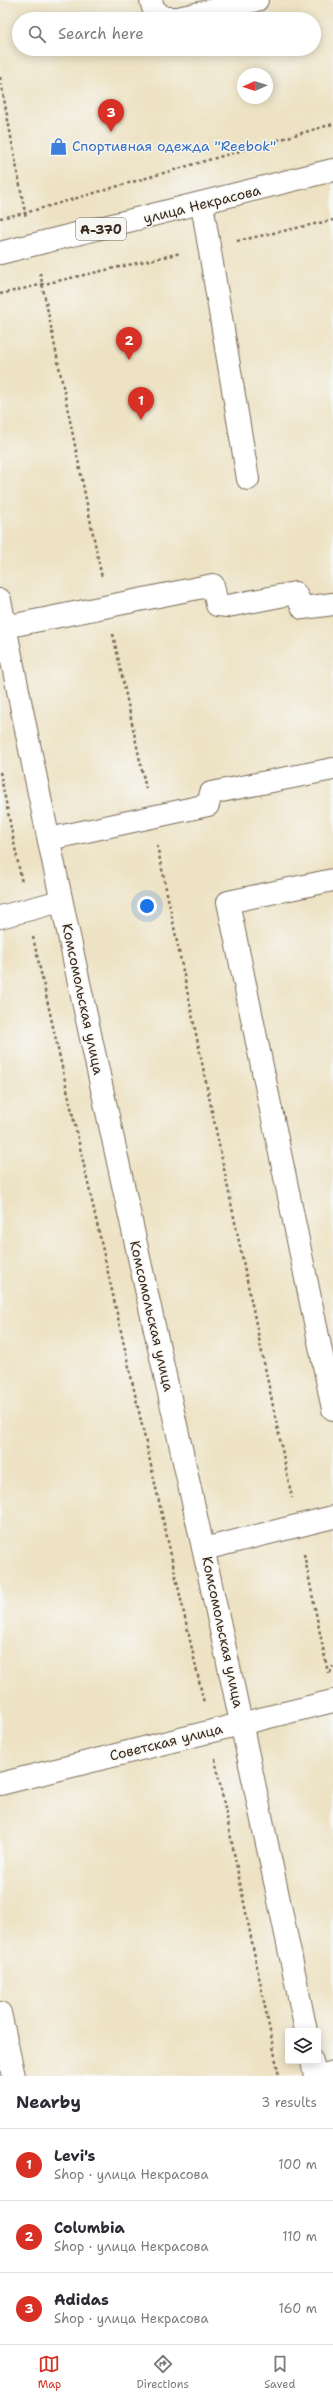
<!DOCTYPE html>
<html lang="en">
<head>
<meta charset="utf-8">
<style>
  body { margin:0; font-family:"Shantell Sans",sans-serif; background:#f2f2f3; color:#2b2b33 }
  .controls { position:absolute; right:12px; bottom:12px; display:grid; overflow:hidden; border-radius:4px; box-shadow:0 2px 10px #0003 }
  .controls button { width:36px; height:36px; display:grid; place-items:center; padding:0; border:0; border-bottom:1px solid #e1e1e2; background:#fff; color:#2b2b33; font:20px sans-serif }
  .compass { position:absolute; left:237px; top:68px; width:36px; height:36px; border-radius:50%; background:#fff; box-shadow:0 2px 10px #0003; rotate:267deg }
  .you { position:absolute; left:147px; top:906px; width:14px; height:14px; margin:-10px; border:3px solid #fff; border-radius:50%; background:#1a73e8; box-shadow:0 0 0 6px #1a73e833 }
  .badge { display:grid; place-items:center; width:26px; height:26px; border-radius:50%; background:#d93025; color:#fff; font-size:13px; font-weight:700 }
  .pin { position:absolute; translate:-50% -33px; filter:drop-shadow(0 1px 2px #0008) }
  .pin::after { content:''; position:absolute; top:21px; width:14px; height:12px; background:inherit; clip-path:polygon(0 0,100% 0,50% 100%) }
  .list { margin:0; padding:0; list-style:none }
  h2 { display:flex; justify-content:space-between; align-items:center; height:52px; margin:0; padding:0 16px; font-size:17px }
  h2 small { font-size:13px; font-weight:400; color:#7c7c81 }
  .list li { display:grid; grid-template-columns:26px 1fr auto; gap:12px; align-items:center; box-sizing:border-box; height:72px; padding:0 16px; border-top:1px solid #e1e1e2 }
  .list b { display:block; font-size:15px; white-space:nowrap }
  .list p { margin:0; font-size:13px; white-space:nowrap; color:#7c7c81 }
  .list em { font-size:13px; font-style:normal; color:#7c7c81 }
  .icon { flex:none; width:22px; height:22px; fill:none; stroke:currentColor; stroke-width:2; stroke-linecap:round; stroke-linejoin:round }
  .map { position:relative; flex:none; width:333px; height:2076px; overflow:hidden }
  .search { position:absolute; background:#fff; box-shadow:0 2px 10px #0003; left:12px; right:12px; top:12px; height:44px; display:flex; align-items:center; gap:10px; box-sizing:border-box; padding:0 14px; border-radius:22px; color:#7c7c81; font-size:15px }
  .sheet { height:268px; background:#fff }
  nav { display:flex; justify-content:space-around; align-items:center; box-sizing:border-box; height:56px; border-top:1px solid #e1e1e2; background:#fff; font-size:11px; color:#7c7c81 }
  nav a { display:grid; justify-items:center; gap:2px }
  nav .on { color:#d93025 }
  .map>svg:first-child { display:block }
</style>
</head>
<body>
<div class="map">
<svg width="333" height="2076" viewBox="0 0 333 2076">
  <rect width="100%" height="100%" fill="#f6f6f2"/>
  <filter id="ink" filterUnits="userSpaceOnUse"><feTurbulence type="fractalNoise" baseFrequency=".025" numOctaves="2"/><feDisplacementMap in="SourceGraphic" scale="8" xChannelSelector="R" yChannelSelector="G"/><feConvolveMatrix kernelMatrix="1 2 1 2 8 2 1 2 1" color-interpolation-filters="sRGB"/></filter>
  <filter id="wash" filterUnits="userSpaceOnUse"><feTurbulence type="fractalNoise" baseFrequency=".012" numOctaves="4" result="noise"/><feDisplacementMap in="SourceGraphic" scale="16" xChannelSelector="R" yChannelSelector="G"/><feGaussianBlur stdDeviation="0.9" result="paint"/><feColorMatrix in="noise" values="0 0 0 0 0 0 0 0 0 0 0 0 0 0 0 0 0 1.4 0 .05"/><feComposite in="paint" operator="in"/></filter>
  <g filter="url(#wash)">
    <rect width="100%" height="100%" fill="#ede2c3"/>
  </g>
  <g filter="url(#ink)">
    <g fill="none" stroke-linecap="round" stroke-linejoin="round">
      <defs>
        <path id="minor" d="M151,0L153,8L163,18H178L257,0
          M202,204L248,479
          M5,627L213,585L217,605L228,606L295,593L303,608L333,604
          M49,839L208,805L211,793L333,769
          M333,880L228,902L333,1409
          M0,917L61,901
          M204,1549L333,1517
          M0,2013L14,2076
          M320,2076L333,2072"/>
        <path id="major" d="M0,253L333,170
          M0,600C94,1079 209,1553 306,2031
          M0,1784L333,1701
          M312,2061L315,2076"/>
      </defs>
      <use href="#minor" stroke="#796a58" stroke-width="24"/>
      <use href="#major" stroke="#796a58" stroke-width="24"/>
      <path stroke="#796a58" stroke-width="2.5" stroke-dasharray="3 3" stroke-linecap="butt" d="M0,77L26,218
        M0,218L25,213L333,124
        M237,241L333,220
        M40,273L102,578
        M0,294L181,253
        M113,634L146,789
        M0,772L22,883
        M157,845L292,1498
        M33,937L204,1703
        M304,1554L328,1673
        M330,1673L333,1666
        M215,1759L279,2076"/>
      <use href="#minor" stroke="#fff" stroke-width="22"/>
      <use href="#major" stroke="#fff" stroke-width="22"/>
    </g>
  </g>
  <defs>
    <symbol id="shop-bare" viewBox="-9 -9 18 18"><path d="M-5-2.5h2.3a2.7 3.5 0 0 1 5.4 0H5L5.5 6h-11ZM-1.5-2.5h3a1.5 2.3 0 0 0-3 0Z" fill="#3f7fe0" stroke="#f6f6f2" stroke-width="2.5" paint-order="stroke"/></symbol>
  </defs>
  <g fill-rule="evenodd">
    <use href="#shop-bare" x="46" y="134" width="25" height="25"/>
  </g>
  <g text-anchor="middle" stroke-width="3" stroke-linejoin="round" paint-order="stroke">
    <rect fill="#f6f6f2" stroke="#73675e" stroke-width="1" x="76" y="218" width="50" height="22" rx="3"/>
    <g font-size="13" font-weight="bold" fill="#3b2a1e">
      <text x="101" y="234">А-370</text>
    </g>
    <g font-size="14" fill="#366cbe" stroke="#f6f6f2" text-anchor="start">
      <text x="72" y="151">Спортивная одежда "Reebok"</text>
    </g>
    <g font-size="14" fill="#3b2a1e" stroke="#f6f6f2">
      <text transform="translate(202 204) rotate(-14)" y="5">улица Некрасова</text>
      <text transform="translate(83 999) rotate(78)" y="5">Комсомольская улица</text>
      <text transform="translate(152 1316) rotate(77)" y="5">Комсомольская улица</text>
      <text transform="translate(223 1632) rotate(78)" y="5">Комсомольская улица</text>
      <text transform="translate(166 1742) rotate(-14)" y="5">Советская улица</text>
    </g>
  </g>
</svg>
<div class="controls">
<button><svg class="icon" aria-label="layers" viewBox="0 0 24 24"><path d="M12 4l9 5-9 5-9-5zM3 14l9 5 9-5"/></svg></button>
</div>
<svg class="compass" viewBox="-18 -18 36 36"><path d="M0-13l5 13h-10z" fill="#e53935"/><path d="M0 13l5-13h-10z" fill="#7c7c81"/></svg>
<div class="you"></div>
<div class="pin badge" style="left:141px;top:420px">1</div>
<div class="pin badge" style="left:129px;top:360px">2</div>
<div class="pin badge" style="left:111px;top:132px">3</div>
<div class="search"><svg class="icon" aria-label="search" viewBox="0 0 24 24"><circle cx="10" cy="10" r="6"/><path d="M15 15l6 6"/></svg>Search here</div>
</div>
<section class="sheet">
<h2>Nearby<small>3 results</small></h2>
<ul class="list">
<li><span class="badge">1</span><div><b>Levi's</b><p>Shop · улица Некрасова</p></div><em>100 m</em></li>
<li><span class="badge">2</span><div><b>Columbia</b><p>Shop · улица Некрасова</p></div><em>110 m</em></li>
<li><span class="badge">3</span><div><b>Adidas</b><p>Shop · улица Некрасова</p></div><em>160 m</em></li>
</ul>
</section>
<nav>
<a class="on"><svg class="icon" aria-label="map" viewBox="0 0 24 24"><path d="M3 6l6-2 6 2 6-2v14l-6 2-6-2-6 2zM9 4v14M15 6v14"/></svg>Map</a>
<a><svg class="icon" aria-label="directions" viewBox="0 0 24 24"><path d="M12 3l9 9-9 9-9-9zM9 14v-3h6M13 9l2 2-2 2"/></svg>Directions</a>
<a><svg class="icon" aria-label="saved" viewBox="0 0 24 24"><path d="M7 4h10v16l-5-4-5 4z"/></svg>Saved</a>
</nav>
</body>
</html>
